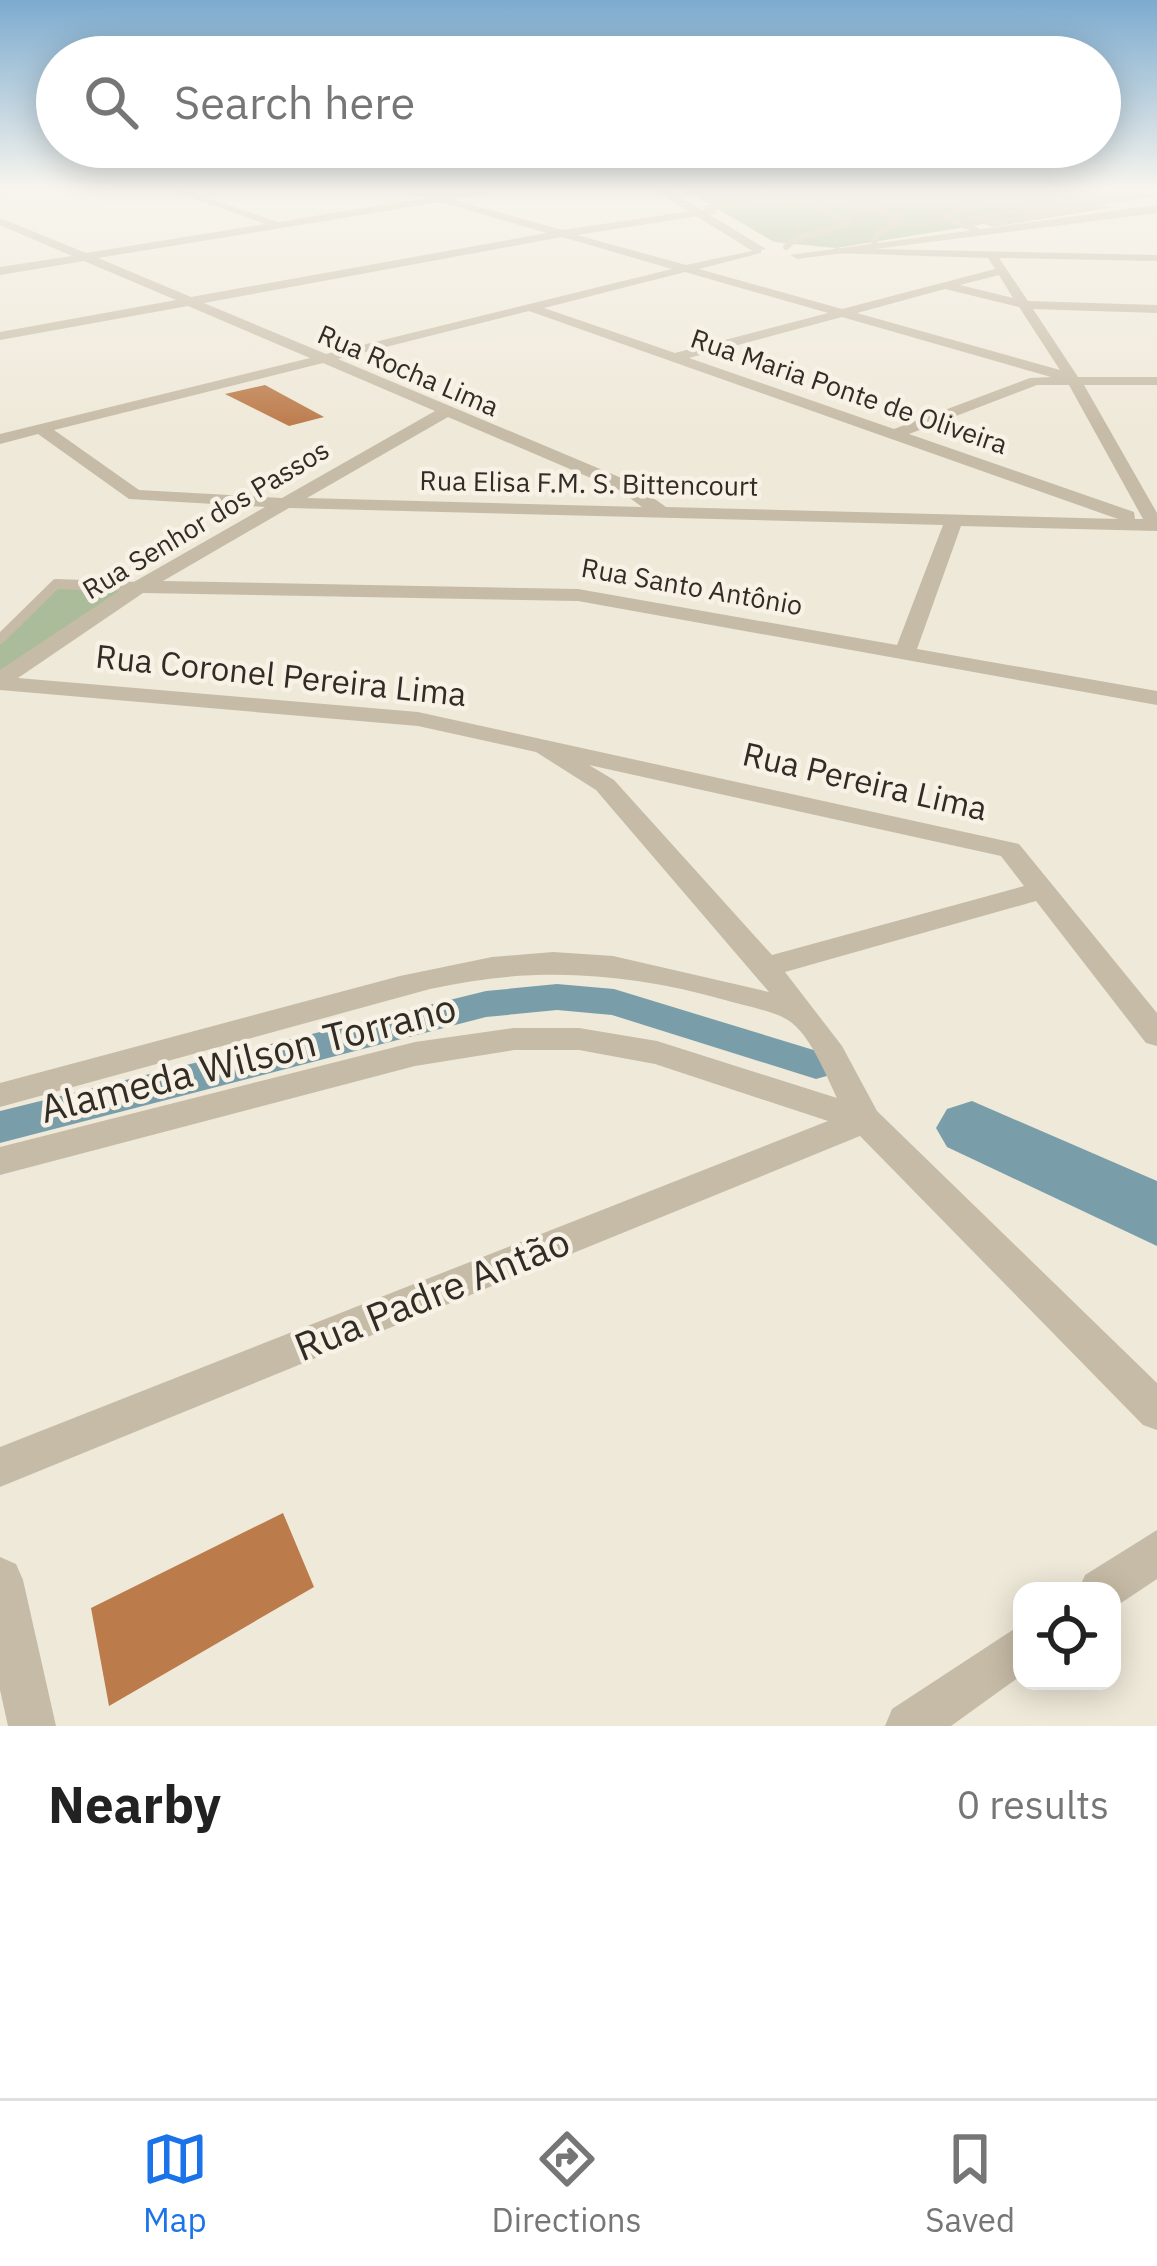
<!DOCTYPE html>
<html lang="en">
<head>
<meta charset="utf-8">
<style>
  body { margin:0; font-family:"IBM Plex Sans",sans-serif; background:#f2f2f2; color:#222 }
  .controls { position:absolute; right:36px; bottom:36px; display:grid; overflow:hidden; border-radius:24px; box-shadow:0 6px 30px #0003 }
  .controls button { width:108px; height:108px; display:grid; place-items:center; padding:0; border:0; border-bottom:3px solid #e0e0e0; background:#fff; color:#222; font:60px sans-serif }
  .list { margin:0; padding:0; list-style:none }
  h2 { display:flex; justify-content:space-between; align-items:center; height:156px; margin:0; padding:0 48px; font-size:51px }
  h2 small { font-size:39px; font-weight:400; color:#767676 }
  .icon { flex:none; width:66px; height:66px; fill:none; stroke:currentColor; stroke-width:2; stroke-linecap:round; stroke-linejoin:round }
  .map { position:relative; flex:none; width:1157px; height:1726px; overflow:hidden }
  .search { position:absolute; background:#fff; box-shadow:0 6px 30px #0003; left:36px; right:36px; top:36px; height:132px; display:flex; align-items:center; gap:30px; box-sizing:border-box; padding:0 42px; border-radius:66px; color:#767676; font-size:45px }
  .sheet { height:372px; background:#fff }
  nav { display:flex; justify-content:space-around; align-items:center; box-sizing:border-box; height:168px; border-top:3px solid #e0e0e0; background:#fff; font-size:33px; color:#767676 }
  nav a { display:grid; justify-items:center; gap:6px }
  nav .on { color:#1a73e8 }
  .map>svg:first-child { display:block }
</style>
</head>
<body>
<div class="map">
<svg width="1157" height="1726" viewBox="0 0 1157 1726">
  <rect width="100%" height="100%" fill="#efe9d9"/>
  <path fill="#aabc9a" d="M682,188H1157V196L836,248L774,242Z
    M58,586L133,588L0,677V642Z"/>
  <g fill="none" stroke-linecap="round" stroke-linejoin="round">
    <path fill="#7a9ea9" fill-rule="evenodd" d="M557,984L614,989L830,1055L836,1065L830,1075L816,1079L612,1015L557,1010L486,1017L0,1143V1111L486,991Z"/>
    <path fill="#7a9ea9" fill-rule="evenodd" d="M972,1101L1157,1181V1246L947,1147L936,1128L947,1109Z"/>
  </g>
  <path fill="#bc7b4a" d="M265,385L324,417L289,426L225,394Z
    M283,1513L314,1587L109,1706L91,1608Z"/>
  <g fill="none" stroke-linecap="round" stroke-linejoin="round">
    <path stroke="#c6bba6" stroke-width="6" d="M1145,188L1157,191
      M741,191L787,188
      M685,194L710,191L706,188
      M707,208L804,199L849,223L795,239L786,247"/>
    <path stroke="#c6bba6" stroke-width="10" d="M0,639L56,584L139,587"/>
    <path fill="#c6bba6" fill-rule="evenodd" d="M164,188H179L278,222L426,198L395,188L440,196L514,188L454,200L562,230L713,208L717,213L577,235L686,265L761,249V253L699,269L842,309L995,269L988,258L831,253L835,248L1157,255V261L999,258L1028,301L1157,305V313L1033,309L1078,377H1157V385H1084L1157,513V531L961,526L917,649L1157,691V705L578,601L143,593L18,678L418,712L1019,844L1157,1013V1046L1146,1043L1036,901L785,972L842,1046L877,1111L1157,1383V1430L1143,1425L860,1136L0,1487V1447L828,1121L655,1064L579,1050H514L415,1066L0,1175V1147L415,1042L514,1028H579L657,1041L837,1098C826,1075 810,1034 788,1020C771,1010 744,1006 725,1000C625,972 532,966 430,989L0,1107V1083L400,976L492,957L553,952L613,956L769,992L596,790L536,752L418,726L0,690V670L125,587L265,507L129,499L38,434L0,444V434L310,358L188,306L0,340V332L176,300L84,261L0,275V267L72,256L0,225V218L86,253L266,224ZM440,202L547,233L191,297L98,258ZM562,237L672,269L326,354L204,303ZM685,272L828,313L675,353L544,308ZM999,275L1013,298L960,285ZM945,289L1019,307L1060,370L857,313ZM529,311L1118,519L666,507L631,482L338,359ZM842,317L1051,377L1030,378L894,429L689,358ZM323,363L435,411L282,498L139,490L54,430ZM1037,385H1069L1143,519H1135L1134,512L909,434ZM448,417L619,490L642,507L307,498ZM289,508L943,525L897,645L578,589L163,581ZM589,765L1001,856L1024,886L772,955L614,780Z
      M1055,203L1114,207L993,227L964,217ZM1050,210L993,221L983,218Z
      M1157,1530V1579L1112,1609V1591H1078L1085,1575Z
      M0,1557L16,1564L23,1580L56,1726H8L0,1690Z
      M1022,1624V1675L951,1726H885L892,1709Z"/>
    <path fill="#c6bba6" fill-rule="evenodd" d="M651,188H666L766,249L754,252Z
      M1157,205V213L797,259L790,255Z"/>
    <path fill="#736758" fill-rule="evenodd" d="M0,188H15L0,194Z"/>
    <path stroke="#c6bba6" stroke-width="6" d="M874,245L876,236L902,217L842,201L838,195L980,197L982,203L943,216L978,231"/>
  </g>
  <linearGradient id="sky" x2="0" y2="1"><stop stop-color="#7cabcf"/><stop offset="0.44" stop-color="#f8f5ee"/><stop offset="1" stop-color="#f8f5ee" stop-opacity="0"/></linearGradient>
  <rect width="1157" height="430" fill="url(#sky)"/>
  <g text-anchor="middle" stroke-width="9" stroke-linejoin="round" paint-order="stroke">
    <g font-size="27" fill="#322c26" stroke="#f7f2e5">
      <text transform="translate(408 371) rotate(23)" y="9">Rua Rocha Lima</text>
      <text transform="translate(849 392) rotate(19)" y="9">Rua Maria Ponte de Oliveira</text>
      <text transform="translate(589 484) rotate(1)" y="9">Rua Elisa F.M. S. Bittencourt</text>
      <text transform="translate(206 520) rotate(-31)" y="9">Rua Senhor dos Passos</text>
      <text transform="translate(692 587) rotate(10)" y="9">Rua Santo Antônio</text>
    </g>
    <g font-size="33" fill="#322c26" stroke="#f7f2e5">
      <text transform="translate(281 675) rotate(6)" y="12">Rua Coronel Pereira Lima</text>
      <text transform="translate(865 781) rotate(13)" y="12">Rua Pereira Lima</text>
    </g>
    <g font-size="39" fill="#322c26" stroke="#f7f2e5">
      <text transform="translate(248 1058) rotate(-14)" y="14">Alameda Wilson Torrano</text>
      <text transform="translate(432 1294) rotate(-22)" y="14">Rua Padre Antão</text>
    </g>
  </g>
</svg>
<div class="controls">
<button><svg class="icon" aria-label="locate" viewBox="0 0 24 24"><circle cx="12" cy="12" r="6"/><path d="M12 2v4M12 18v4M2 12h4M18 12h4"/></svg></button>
</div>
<div class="search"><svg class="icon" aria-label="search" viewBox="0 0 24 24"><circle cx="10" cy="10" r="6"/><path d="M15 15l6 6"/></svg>Search here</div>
</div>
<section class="sheet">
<h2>Nearby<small>0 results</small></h2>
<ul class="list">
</ul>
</section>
<nav>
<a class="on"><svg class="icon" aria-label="map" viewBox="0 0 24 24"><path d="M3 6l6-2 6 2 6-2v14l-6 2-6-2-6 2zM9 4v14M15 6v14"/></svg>Map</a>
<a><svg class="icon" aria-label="directions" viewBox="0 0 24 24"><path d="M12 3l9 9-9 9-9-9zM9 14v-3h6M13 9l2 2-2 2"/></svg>Directions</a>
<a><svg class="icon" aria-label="saved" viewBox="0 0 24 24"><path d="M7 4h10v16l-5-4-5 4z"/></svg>Saved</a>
</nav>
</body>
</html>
